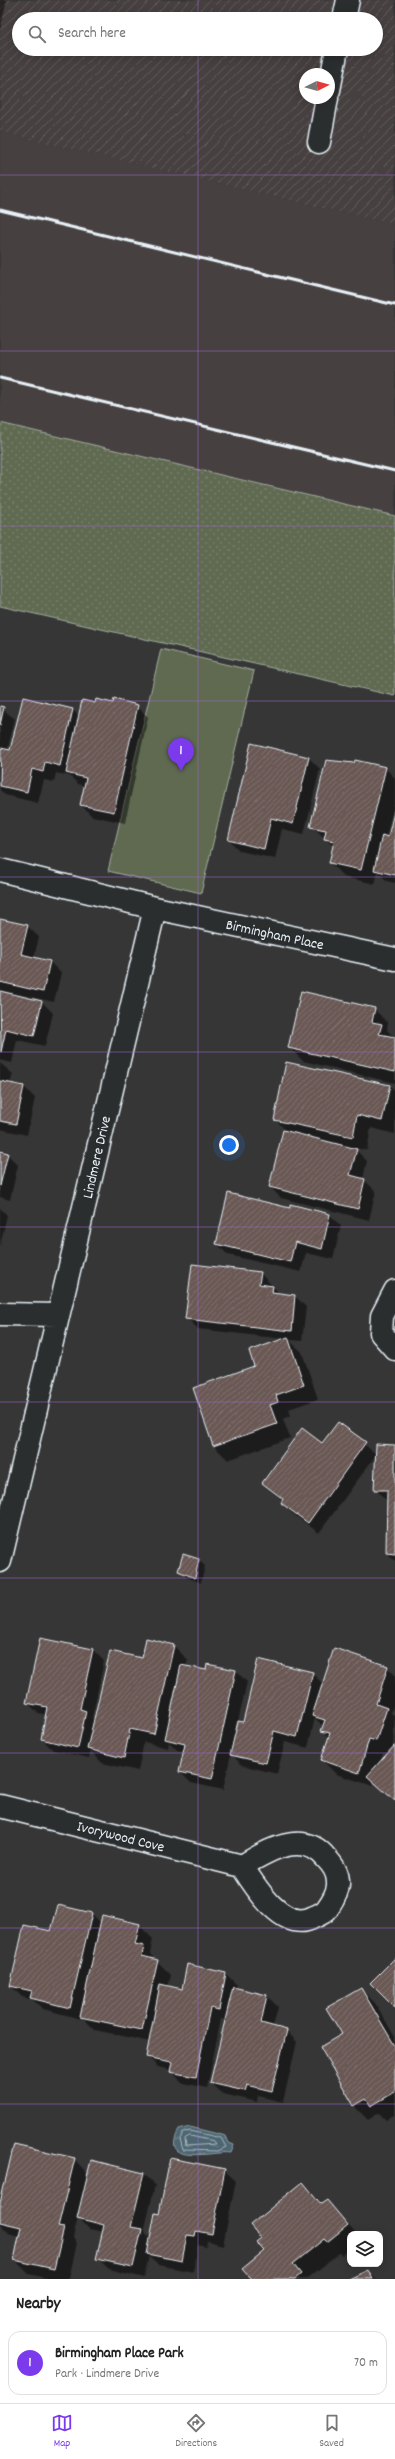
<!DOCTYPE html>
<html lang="en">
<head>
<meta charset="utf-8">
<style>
  body { margin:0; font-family:Dekko,sans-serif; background:#f2f2f2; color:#222 }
  .controls { position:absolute; right:12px; bottom:12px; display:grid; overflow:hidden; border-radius:8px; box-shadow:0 2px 10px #0003 }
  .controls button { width:36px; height:36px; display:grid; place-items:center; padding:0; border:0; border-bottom:1px solid #e0e0e0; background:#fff; color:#222; font:20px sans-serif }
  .compass { position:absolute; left:299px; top:68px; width:36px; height:36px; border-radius:50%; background:#fff; box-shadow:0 2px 10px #0003; rotate:85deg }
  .you { position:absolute; left:229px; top:1145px; width:14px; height:14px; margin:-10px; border:3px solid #fff; border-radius:50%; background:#1a73e8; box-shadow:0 0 0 6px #1a73e833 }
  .badge { display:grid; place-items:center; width:26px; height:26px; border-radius:50%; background:#7c3aed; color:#fff; font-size:13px; font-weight:700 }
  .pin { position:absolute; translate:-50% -33px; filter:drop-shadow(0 1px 2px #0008) }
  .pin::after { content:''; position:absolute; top:21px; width:14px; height:12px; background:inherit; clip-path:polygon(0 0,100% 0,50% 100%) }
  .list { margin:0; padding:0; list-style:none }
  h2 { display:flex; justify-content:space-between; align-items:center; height:52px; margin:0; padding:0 16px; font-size:17px }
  h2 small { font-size:13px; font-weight:400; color:#767676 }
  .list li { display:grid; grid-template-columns:26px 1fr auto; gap:12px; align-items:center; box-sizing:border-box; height:64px; margin:0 8px 8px; padding:0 8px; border:1px solid #e0e0e0; border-radius:12px }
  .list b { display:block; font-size:15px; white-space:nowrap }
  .list p { margin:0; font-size:13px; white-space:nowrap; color:#767676 }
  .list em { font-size:13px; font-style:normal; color:#767676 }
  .icon { flex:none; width:22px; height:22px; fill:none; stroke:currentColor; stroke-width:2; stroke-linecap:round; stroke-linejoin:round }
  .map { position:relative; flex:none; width:395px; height:2279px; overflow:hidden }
  .search { position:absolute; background:#fff; box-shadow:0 2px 10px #0003; left:12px; right:12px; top:12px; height:44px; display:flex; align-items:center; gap:10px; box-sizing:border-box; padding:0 14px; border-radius:22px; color:#767676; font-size:15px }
  .sheet { height:124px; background:#fff }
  nav { display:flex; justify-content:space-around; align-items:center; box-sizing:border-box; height:56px; border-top:1px solid #e0e0e0; background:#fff; font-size:11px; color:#767676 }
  nav a { display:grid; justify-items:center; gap:2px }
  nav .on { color:#7c3aed }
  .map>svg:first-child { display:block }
</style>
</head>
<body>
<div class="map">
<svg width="395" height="2279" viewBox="0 0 395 2279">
  <defs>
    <pattern id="industrial-furrows" width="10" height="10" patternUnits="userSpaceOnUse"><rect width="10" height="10" fill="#47403f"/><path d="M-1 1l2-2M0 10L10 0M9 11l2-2" fill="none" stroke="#625c5c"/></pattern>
    <pattern id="grass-dots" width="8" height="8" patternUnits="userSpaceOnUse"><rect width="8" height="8" fill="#5f6a51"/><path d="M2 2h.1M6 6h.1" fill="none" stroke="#76806b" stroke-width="1.8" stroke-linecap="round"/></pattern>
    <pattern id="water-ripples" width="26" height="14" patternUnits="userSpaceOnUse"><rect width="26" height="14" fill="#4d6672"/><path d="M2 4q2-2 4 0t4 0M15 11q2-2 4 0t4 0" fill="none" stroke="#677c87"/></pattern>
    <pattern id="building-hatch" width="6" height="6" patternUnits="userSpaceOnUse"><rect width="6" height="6" fill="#6b5954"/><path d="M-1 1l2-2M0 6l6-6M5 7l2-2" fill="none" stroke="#80716d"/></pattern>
  </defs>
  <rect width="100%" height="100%" fill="#373636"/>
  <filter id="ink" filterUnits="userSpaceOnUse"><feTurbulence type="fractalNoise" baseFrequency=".025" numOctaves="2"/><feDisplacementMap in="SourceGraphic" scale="8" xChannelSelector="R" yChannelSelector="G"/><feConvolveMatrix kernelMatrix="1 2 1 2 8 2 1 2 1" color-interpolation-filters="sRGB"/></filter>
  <g filter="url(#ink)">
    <path fill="#47403f" d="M0,132L395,225V516L0,423Z"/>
    <path fill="url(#industrial-furrows)" fill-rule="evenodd" d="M0,0H395V225L0,132ZM19,19H376V49H19ZM305,74H329V98H305Z"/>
    <path fill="url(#grass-dots)" stroke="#a4aea4" d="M0,423L395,516V696L0,606Z"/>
    <path fill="#5f6a51" stroke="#a4aea4" d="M161,649L254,671L201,893L108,871Z"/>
    <path fill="url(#water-ripples)" stroke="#8b9ea8" d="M190,2127L226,2136L229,2143L234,2145L231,2153C217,2150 158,2168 179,2130Z"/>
    <path fill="#0007" fill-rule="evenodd" d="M0,0H7L0,30Z
      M23,698L73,710L80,717L96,704H114L137,706L148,717L125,823L92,816L81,805L85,786L78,784L70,776L56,773L54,782L44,780L38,803L5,795L0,790V707L15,719L7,751H10Z
      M308,757L320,769L304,834L282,829L275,859L240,851L229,840Z
      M385,768L395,778V800L386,837L389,838L395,812V883L387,881L378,872L375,884L344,877L330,863L334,847L312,826Z
      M0,920L27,926L39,937L34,958L50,962L61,973L54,1002L0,990Z
      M0,992L42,1002L53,1013L45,1046L17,1040L12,1063L0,1060Z
      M374,1009L388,1023L387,1030L395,1038V1083L303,1061L289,1047Z
      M0,1063L13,1074L10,1084L24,1087L35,1098L27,1135L0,1129Z
      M390,1086L395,1091V1134L371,1128L367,1150L354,1148L367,1161L363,1179L376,1191L369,1220L281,1198L270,1187L288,1133L275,1119Z
      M0,1152L7,1154L18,1165L10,1200L0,1197Z
      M0,1208L7,1215L0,1246Z
      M290,1209L330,1215L341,1226L333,1259L306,1253L301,1272L228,1255L217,1244Z
      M260,1273L280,1294L295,1296L306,1307L302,1341L289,1340L302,1352L318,1399L289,1409L291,1416L283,1419L290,1438L228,1460L214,1446L195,1388L256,1367L284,1339L198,1329L187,1318Z
      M338,1423L376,1454L395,1446V1561L387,1553L388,1502L375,1489L376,1455L319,1533L293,1514L282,1503L283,1501L263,1483L323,1444Z
      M184,1555L199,1560L205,1566L201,1583L186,1577L180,1571Z
      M174,1646L188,1660L186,1667L206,1671H236L247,1682L238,1722L244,1723L312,1673L323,1684L387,1667L395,1675V1701L391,1713L395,1716L393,1746L395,1748V1801L374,1781L373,1786L336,1774L322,1760L329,1737L322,1730L324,1727L315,1718L308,1748L285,1742L277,1774L242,1765L231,1754L223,1790L191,1783L180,1772L185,1752L177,1750L169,1742L168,1748L144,1742L138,1771L102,1763L91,1751L89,1758L53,1750L42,1739L47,1715L38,1713L27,1702L93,1650L104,1661L92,1718L95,1721L142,1659ZM383,1753L388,1754L380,1763Z
      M92,1914L102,1924L139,1925L153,1939L150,1954L171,1975L168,1987L182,1990L187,1966L226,1974L237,1985L236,1989L267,1996L278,2007L273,2027L286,2030L297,2042L283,2102L258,2096L257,2102L223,2094L211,2083L226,2020L221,2019L207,2088L182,2083L171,2070L158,2067L147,2056L150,2042L95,2030L81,2016V2019L43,2009L33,2000L22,1997L11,1986L52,1932Z
      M361,1989L375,2003L395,2037V2114L386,2120L379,2113L368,2120L354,2106L343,2034Z
      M74,2159L88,2174H144L155,2185L144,2232L151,2239L160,2215L224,2170L236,2181L223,2245L207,2241L206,2247L198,2245L193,2272L159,2265L149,2256L144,2278L109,2269L97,2258L104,2232L89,2229L78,2217L73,2238L77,2243L69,2279H51L29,2274L15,2260L20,2237L11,2235L0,2224V2207Z
      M303,2183L323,2204L327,2201L357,2234H350V2249L342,2255L339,2253L307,2279H252L266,2251L262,2238Z
      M368,2271L376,2279H351Z"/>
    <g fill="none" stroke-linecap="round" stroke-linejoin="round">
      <path stroke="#aab9c2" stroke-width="1" d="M190,2131L221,2138L226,2147L218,2151L183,2150L180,2139L183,2133Z
        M190,2136L214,2141L216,2144L186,2146L185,2139Z"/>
    </g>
    <path fill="url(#building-hatch)" stroke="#e8f1f8" d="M23,697L73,709L60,766L45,762L43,772L32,769L27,792L0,786L1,748L10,750Z
      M96,699L113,703L114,699L138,705L114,812L80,805L86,778L66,773L82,700L95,703Z
      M0,706L4,707L0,725Z
      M251,743L309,757L293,824L271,818L264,849L228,840Z
      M326,760L354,763L355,760L386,767L361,870L329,863L334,841L324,839L326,830L310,827Z
      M395,808V875L374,870L382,835L388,837Z
      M0,919L28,925L21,954L50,961L43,992L0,982Z
      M0,991L42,1001L34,1036L6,1029L1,1052Z
      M301,991L375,1008L372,1022L382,1024L379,1034L395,1037V1072L288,1048Z
      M286,1062L390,1085L382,1121L357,1115L353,1137L274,1120Z
      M0,1081L24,1086L16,1124L0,1121Z
      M283,1130L357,1149L350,1175L365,1179L358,1209L269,1187Z
      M0,1151L8,1153L0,1186Z
      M228,1193L290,1208V1204L330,1214L322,1249L295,1242L290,1262L216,1244Z
      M192,1264L261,1272L259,1284L273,1286L272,1292L295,1295L292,1331L185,1319Z
      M288,1337L304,1385L276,1395L278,1402L270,1405L277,1424L213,1446L193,1388L254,1366L249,1351Z
      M338,1422L366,1442L308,1523L281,1503L283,1499L262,1483L302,1428L322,1443Z
      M376,1444L395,1445V1554L386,1553L387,1490H374Z
      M183,1554L199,1559L195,1578L178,1571Z
      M40,1638L93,1649L80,1709L86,1711L78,1748L41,1739L47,1707L26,1703Z
      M146,1638L174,1645L154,1734L130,1729L124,1758L87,1749L110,1651L142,1658Z
      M334,1648L388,1666L376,1704L387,1708L376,1741L369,1739L359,1773L321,1760L330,1733L321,1731L325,1720L312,1716Z
      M258,1659L313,1672L297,1737L274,1731L266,1763L230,1755L238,1721L243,1722Z
      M207,1664L236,1670L212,1779L179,1772L185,1744L165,1739L181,1665L206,1670Z
      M394,1746H395V1801L367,1776Z
      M58,1905L92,1913L70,2008L30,1998L32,1991L10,1986L24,1925L51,1931Z
      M102,1915L140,1924L135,1944L144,1946L142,1956L158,1960L142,2030L80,2017Z
      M395,1958V2008L370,1983Z
      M187,1964L226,1973L219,2010L210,2008L196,2077L170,2072L172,2062L146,2057L160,1984L182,1989Z
      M233,1987L267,1995L261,2023L287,2030L272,2091L247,2085L245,2091L210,2083Z
      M361,1988L395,2046V2092L371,2106L366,2099L354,2106L320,2047L342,2034L326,2008Z
      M14,2144L75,2158L58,2227L64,2228L54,2269L14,2260L21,2227L0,2222V2203Z
      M170,2158L225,2169L212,2234L196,2231L195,2236L187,2235L182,2261L147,2254L155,2213L159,2214Z
      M91,2160L144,2173L131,2227L142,2229L133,2267L96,2259L104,2225L77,2218Z
      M303,2182L321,2204L327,2200L348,2225L327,2242L324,2239L293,2264L301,2274L295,2279H251L242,2269L264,2251L256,2242L261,2238L250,2225Z
      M368,2270L373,2279H349Z"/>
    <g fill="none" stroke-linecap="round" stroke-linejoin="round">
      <defs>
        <path id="minor" d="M344,19L348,0
          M329,90L337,49
          M319,142L327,98
          M0,870L155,908L0,1561
          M155,908L395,959
          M395,1291L382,1316L381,1333L395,1349
          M0,1314L58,1315
          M0,1806L242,1866C255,1887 284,1934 314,1917C319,1915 324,1913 327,1909C332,1902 339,1891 338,1882C338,1872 332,1864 326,1858C303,1829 267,1851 242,1866"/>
      </defs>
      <use href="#minor" stroke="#e8f1f8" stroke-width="25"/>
      <use href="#minor" stroke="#2a2d2e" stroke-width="22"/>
      <path stroke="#e8f1f8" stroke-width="3" d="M0,210L395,305
        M0,378L395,471"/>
    </g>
  </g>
  <path fill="none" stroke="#9c67d0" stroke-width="1" stroke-opacity="0.55" d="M198,0V19M198,49V2279M0,175H395M0,351H395M0,526H395M0,701H395M0,877H395M0,1052H395M0,1227H395M0,1402H395M0,1578H395M0,1753H395M0,1928H395M0,2104H395"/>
  <g text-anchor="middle" stroke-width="3" stroke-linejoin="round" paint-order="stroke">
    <g font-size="15" fill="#e8f1f8" stroke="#2a2d2e">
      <text transform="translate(275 934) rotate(12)" y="5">Birmingham Place</text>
      <text transform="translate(96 1157) rotate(-77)" y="5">Lindmere Drive</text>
      <text transform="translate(121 1836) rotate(14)" y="5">Ivorywood Cove</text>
    </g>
  </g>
</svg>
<div class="controls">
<button><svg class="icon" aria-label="layers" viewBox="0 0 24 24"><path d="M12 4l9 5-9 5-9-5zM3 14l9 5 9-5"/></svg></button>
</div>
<svg class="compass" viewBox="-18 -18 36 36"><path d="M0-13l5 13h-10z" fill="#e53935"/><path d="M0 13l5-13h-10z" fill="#767676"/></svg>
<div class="you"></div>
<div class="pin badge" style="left:181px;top:771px">1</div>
<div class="search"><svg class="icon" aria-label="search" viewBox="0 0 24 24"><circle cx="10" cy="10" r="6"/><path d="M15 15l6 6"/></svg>Search here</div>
</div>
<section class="sheet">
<h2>Nearby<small></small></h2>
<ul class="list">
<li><span class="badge">1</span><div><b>Birmingham Place Park</b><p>Park · Lindmere Drive</p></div><em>70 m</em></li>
</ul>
</section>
<nav>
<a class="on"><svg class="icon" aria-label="map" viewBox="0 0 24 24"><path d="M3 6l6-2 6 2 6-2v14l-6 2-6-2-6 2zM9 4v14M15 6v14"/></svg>Map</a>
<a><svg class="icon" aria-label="directions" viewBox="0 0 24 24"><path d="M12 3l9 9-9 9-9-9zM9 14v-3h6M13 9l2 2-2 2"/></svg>Directions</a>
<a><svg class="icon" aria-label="saved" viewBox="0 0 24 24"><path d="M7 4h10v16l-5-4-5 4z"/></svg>Saved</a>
</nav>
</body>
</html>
